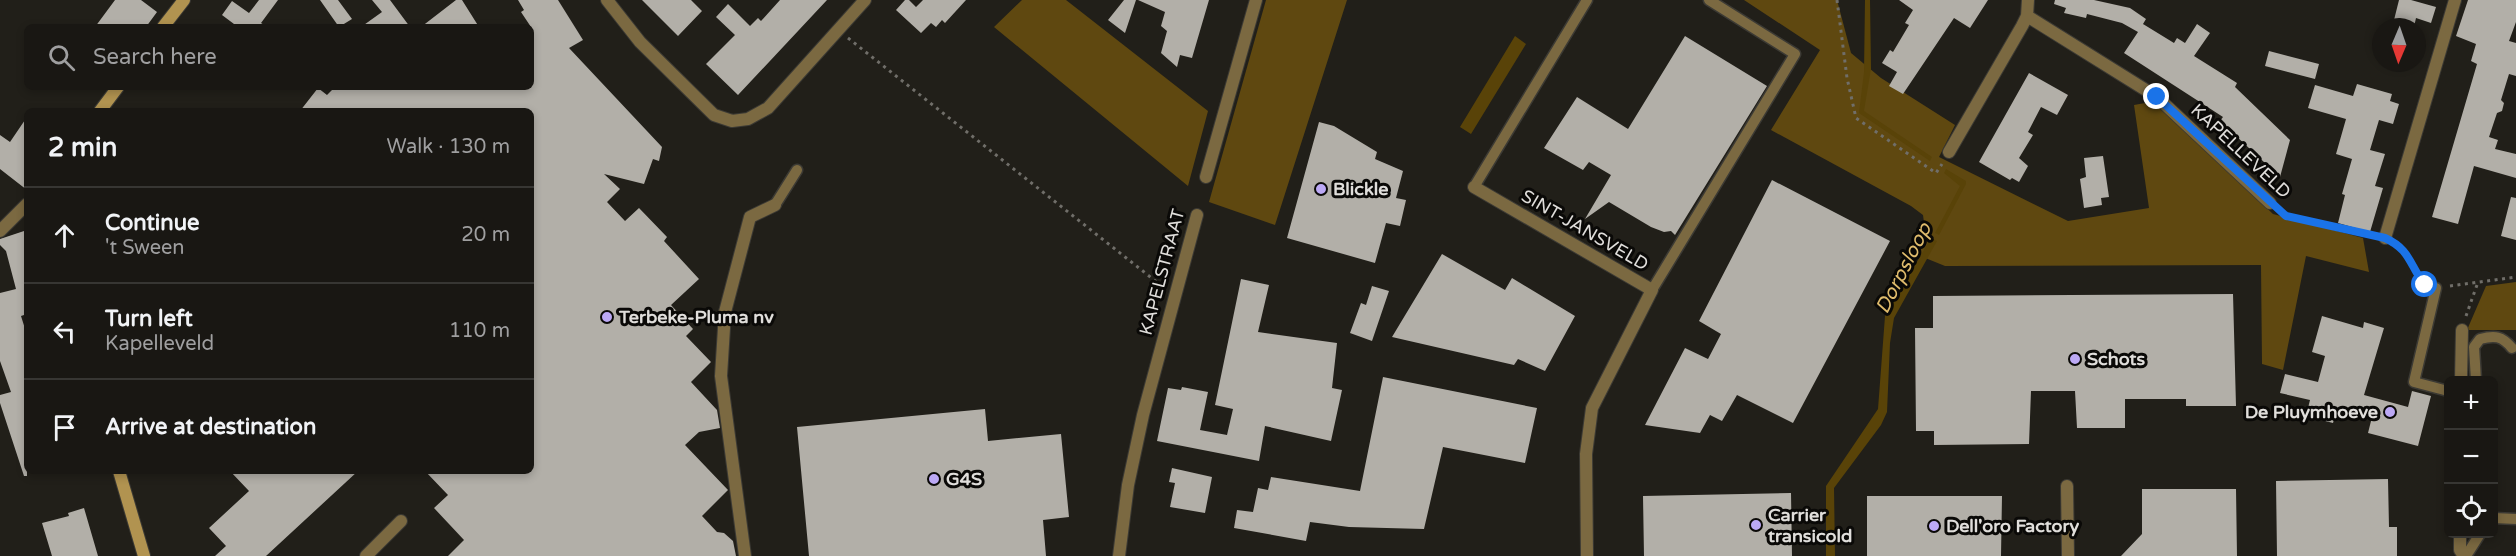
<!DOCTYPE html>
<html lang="en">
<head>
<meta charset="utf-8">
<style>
  body { margin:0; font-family:"Varela Round",sans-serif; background:#22201c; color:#f1f3f6 }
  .controls { position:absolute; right:18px; bottom:18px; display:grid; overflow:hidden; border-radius:9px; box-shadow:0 3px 9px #0003 }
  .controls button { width:54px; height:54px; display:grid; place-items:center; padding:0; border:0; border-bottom:2px solid #373633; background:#191713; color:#f1f3f6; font:30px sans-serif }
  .compass { position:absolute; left:2372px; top:18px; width:54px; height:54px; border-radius:50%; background:#191713; box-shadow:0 3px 9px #0003; rotate:182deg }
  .stop { position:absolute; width:18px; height:18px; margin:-14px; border:4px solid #1a73e8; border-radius:50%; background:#fff }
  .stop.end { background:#1a73e8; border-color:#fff; box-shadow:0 2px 6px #0008 }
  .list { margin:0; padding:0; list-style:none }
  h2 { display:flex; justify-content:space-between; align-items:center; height:78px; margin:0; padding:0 24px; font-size:26px }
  h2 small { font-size:20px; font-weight:400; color:#9f9fa0 }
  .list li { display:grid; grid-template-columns:39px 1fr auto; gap:18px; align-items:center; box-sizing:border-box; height:96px; padding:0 24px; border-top:2px solid #373633 }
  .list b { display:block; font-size:22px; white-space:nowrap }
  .list p { margin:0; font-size:20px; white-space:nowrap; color:#9f9fa0 }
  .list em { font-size:20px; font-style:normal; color:#9f9fa0 }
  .icon { flex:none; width:33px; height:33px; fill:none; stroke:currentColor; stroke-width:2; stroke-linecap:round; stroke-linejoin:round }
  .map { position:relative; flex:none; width:2516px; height:556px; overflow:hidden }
  .search { position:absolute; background:#191713; box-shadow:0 3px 9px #0003; left:24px; top:24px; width:510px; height:66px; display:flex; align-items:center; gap:15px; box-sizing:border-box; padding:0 21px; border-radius:9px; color:#9f9fa0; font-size:22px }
  .panel { position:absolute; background:#191713; box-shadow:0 3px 9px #0003; left:24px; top:108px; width:510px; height:366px; border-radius:9px }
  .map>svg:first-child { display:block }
</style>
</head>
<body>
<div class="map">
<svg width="2516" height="556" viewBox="0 0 2516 556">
  <rect width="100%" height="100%" fill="#211f19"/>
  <path fill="#5f4810" d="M1022,0H1066L1208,111L1188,186L994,27Z
    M1266,0H1347L1275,225L1209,202Z
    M1744,0H1837L1851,53L1881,78L1955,125L1939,157L2068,221L2149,208L2134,105L2156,101L2273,214L2363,238L2369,272L2306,256L2283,370L2262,364L2261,265L1945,266L1913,253L1925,230L1923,215L1911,206L1771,130L1820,50Z
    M2516,282V330H2467L2486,286Z"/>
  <path fill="#594308" d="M1865,0H1870L1871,69L1864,111L1932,157L1930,161L1859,113L1864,72Z
    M1515,36L1526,44L1471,134L1460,127Z
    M1946,169L1966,181V184L1939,235L1935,233L1960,186L1944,173Z
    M1931,238L1937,241L1894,318L1890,343L1887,412L1881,425L1834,488L1835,556H1826V486L1878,409L1885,316Z"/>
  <path fill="#b2afa8" d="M115,0H141L157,12L146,27H95Z
    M259,0H278L261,23L267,27H238L222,15L232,1L249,13Z
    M320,0H338L352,19L339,27Z
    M372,0H390L410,27H361L382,12Z
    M456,0H462L479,27H421Z
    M518,0H558L583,40L569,48L662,147L659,161L653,159L644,184L604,174L620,189L607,202L625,221L639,208L667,237L664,241L699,279L671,305L693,329L686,336L711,362L691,382L717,410L720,428L699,432L685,445L728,490L702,516L717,532L724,533L733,541L736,556H448L464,540L434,508L448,495L425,471H531V111H300L318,88L327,95L335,87H531V27L521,12L524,10Z
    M642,0H691L702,11L678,36Z
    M780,0H827L738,95L706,64L735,35L716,17L728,4L750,26L758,18L761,21Z
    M905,0H909L916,7L923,0H966L945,23L942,20L936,27L931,23L921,33L896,10Z
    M1124,0H1136L1125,33L1108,20Z
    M1138,0H1209L1192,58L1180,55L1177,67L1161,53L1167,31L1161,26L1165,12Z
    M1899,0H1988L1970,28L1954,18L1903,94L1889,86L1897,72L1882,63L1890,50L1893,52L1909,25L1905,23L1913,10Z
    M2055,0H2094L2130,8L2146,19L2140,29L2143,24L2174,43L2177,38L2185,43L2197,24L2210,33L2194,56L2237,83L2235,87L2290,140L2280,177L2220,121L2223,117L2124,53L2138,32L2122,23L2087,14L2086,18L2064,13L2066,8L2054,4Z
    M2399,0H2411L2436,7L2431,23L2416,18L2414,27L2393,24Z
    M2468,0H2516V22L2509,41L2516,43V76L2509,74L2501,100L2504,103L2502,111L2497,113L2489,137L2498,140L2495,149L2516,154V178L2474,166L2458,224L2432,217L2477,64L2471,61L2476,44L2456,36Z
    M1685,36L1767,86L1675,235L1671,231L1664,232L1651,227L1609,202L1585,219L1611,175L1589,162L1583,170L1544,148L1577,97L1628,129Z
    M2269,51L2319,64L2315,79L2265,66Z
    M2029,73L2068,95L2057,115L2041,107L2028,132L2033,135L2019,158L2028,166L2019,182L2012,178L2010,180L1979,162Z
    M2357,84L2392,94L2390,101L2399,104L2393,124L2379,120L2370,150L2385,154L2375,186L2383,188L2370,232L2338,223L2345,195L2342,194L2352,159L2336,154L2346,119L2308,108L2315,85L2353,96Z
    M27,117V190L0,169V135L10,142Z
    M1319,122L1334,126L1377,152L1375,159L1403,171L1396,198L1406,200L1400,226L1386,223L1375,263L1287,238Z
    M2103,156L2109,197L2101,198L2102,205L2084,208L2080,179L2086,177L2084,158Z
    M1772,180L1890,241L1793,423L1737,395L1722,421L1710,415L1700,433L1645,425L1685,348L1708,359L1721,334L1699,321Z
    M2511,197L2516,198V240L2501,236Z
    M27,230V314L21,316L27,335V476H24L0,403V395L11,392L0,361V293L16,289L6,251L0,245V239Z
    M1442,254L1505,290L1512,278L1575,316L1545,371L1518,359L1514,365L1392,337Z
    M1241,279L1269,285L1258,332L1337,343L1332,388L1342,390L1331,441L1265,426L1259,461L1157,441L1168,388L1181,390L1182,387L1208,392L1200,430L1227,435L1233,409L1215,405Z
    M1372,286L1389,291L1372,341L1350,333L1361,303L1366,305Z
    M2233,294L2236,406H2186V399H2125V428H2077L2075,391H2031L2029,444L1934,445V431H1916L1915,328H1933V296Z
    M2322,316L2363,328L2364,322L2384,328L2364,395L2408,407L2412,391L2431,396L2418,446L2368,433L2372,417L2337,408L2333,423L2306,416L2310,400L2280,393L2285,374L2318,382L2325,356L2312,352Z
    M1383,377L1537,408L1525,463L1443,447L1424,529L1349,527L1310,522L1306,541L1234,528L1237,510L1253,512L1258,488L1268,490L1271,477L1360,491Z
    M985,409L988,441L1061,434L1069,517L1043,520L1046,556H809L797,427Z
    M1172,468L1212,477L1205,513L1170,507L1175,483L1169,482Z
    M230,471H358L266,556H215L226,546L209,528L249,491Z
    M2388,479L2389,527H2397V556H2277L2276,481Z
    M2142,489H2236L2237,556H2121L2142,534Z
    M1791,493L1792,556H1644L1643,496Z
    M1867,496H2002L2001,556H1867Z
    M84,508L98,556H52L42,523L69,516L68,513Z"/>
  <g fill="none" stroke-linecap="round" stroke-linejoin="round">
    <defs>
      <path id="lane" d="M1474,187L1587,0
        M775,205L797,170
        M2436,288L2414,382L2448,391
        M1652,290L1795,54L1709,0
        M2476,380L2474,347L2480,339C2495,335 2502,336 2512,348
        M2494,518L2516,519
        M2466,556L2480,534"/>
      <path id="street" d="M607,0L640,42L714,115L732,121L748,119L768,108L865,0
        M2027,16L2157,97L2270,203
        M1949,152L2022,26L2027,16L2028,0
        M1206,177L1256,0
        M1474,187L1652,290L1592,408L1586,454L1587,556
        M0,231L27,204
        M2385,238L2455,0
        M2461,380L2462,330
        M2067,486L2068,556
        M2460,534V550L2464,556
        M366,556L401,521
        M745,556L721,376L725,312L750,217L775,205
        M1119,556L1128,485L1143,415L1197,215"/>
      <path id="secondary" d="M163,27L184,0
        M100,111L118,87
        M119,471L144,556"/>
    </defs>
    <use href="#lane" stroke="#3c3a34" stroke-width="13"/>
    <use href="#street" stroke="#3c3a34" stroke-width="14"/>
    <use href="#secondary" stroke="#3c3a34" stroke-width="14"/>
    <path stroke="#706e69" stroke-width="3" stroke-dasharray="3 4.5" stroke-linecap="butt" d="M1837,0L1847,78L1856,118L1936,173L1942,164
      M848,38L1163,287
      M2281,212L2286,216L2373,236
      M2399,244L2424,284
      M2450,286L2516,277
      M2466,316L2478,282"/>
    <use href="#lane" stroke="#7b6941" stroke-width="10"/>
    <use href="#street" stroke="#7b6941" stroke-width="12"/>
    <use href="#secondary" stroke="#b19350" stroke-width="12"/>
  </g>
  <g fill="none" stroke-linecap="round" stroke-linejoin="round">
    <path stroke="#1a73e8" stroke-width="8" d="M2157,97L2286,216L2385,238C2411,250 2409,265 2425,285"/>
  </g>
  <g fill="#bca9f5" stroke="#0a0907" stroke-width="2">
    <circle cx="1321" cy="189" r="6"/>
    <circle cx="607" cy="317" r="6"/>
    <circle cx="2075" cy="359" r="6"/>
    <circle cx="2390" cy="412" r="6"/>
    <circle cx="934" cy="479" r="6"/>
    <circle cx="1756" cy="525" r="6"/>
    <circle cx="1934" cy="526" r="6"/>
  </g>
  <g text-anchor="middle" stroke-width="6" stroke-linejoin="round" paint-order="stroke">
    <g font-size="18" fill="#e0dedb" stroke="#0a0907">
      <text transform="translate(2241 151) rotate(43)" y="6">KAPELLEVELD</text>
      <text transform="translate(1585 230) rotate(30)" y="6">SINT-JANSVELD</text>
      <text transform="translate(1162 272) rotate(-75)" y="6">KAPELSTRAAT</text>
    </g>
    <g font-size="18" font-weight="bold" fill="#e0dedb" stroke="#0a0907" text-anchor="start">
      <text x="1333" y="195">Blickle</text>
      <text x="619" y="323">Terbeke-Pluma nv</text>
      <text x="2087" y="365">Schots</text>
      <text x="2378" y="418" text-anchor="end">De Pluymhoeve</text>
      <text x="946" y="485">G4S</text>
      <text x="1768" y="521">Carrier<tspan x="1768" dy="21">transicold</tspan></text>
      <text x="1946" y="532">Dell'oro Factory</text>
    </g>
    <g font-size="20" font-style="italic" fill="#dfbb6c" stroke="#0a0907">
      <text transform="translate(1903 268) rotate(-63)" y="7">Dorpsloop</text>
    </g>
  </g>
</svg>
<div class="controls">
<button>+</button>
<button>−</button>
<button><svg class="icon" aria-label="locate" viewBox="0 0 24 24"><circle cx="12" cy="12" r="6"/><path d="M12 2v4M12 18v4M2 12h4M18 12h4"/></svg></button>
</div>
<svg class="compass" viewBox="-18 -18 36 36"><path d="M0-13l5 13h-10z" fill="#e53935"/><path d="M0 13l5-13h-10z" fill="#9f9fa0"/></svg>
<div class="stop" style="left:2425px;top:285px"></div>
<div class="stop end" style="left:2157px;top:97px"></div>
<div class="search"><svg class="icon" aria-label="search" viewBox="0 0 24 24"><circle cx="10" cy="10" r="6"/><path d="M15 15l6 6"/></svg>Search here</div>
<section class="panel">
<h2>2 min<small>Walk · 130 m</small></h2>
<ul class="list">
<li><svg class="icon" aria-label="ahead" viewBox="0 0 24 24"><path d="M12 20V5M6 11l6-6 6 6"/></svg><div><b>Continue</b><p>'t Sween</p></div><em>20 m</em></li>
<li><svg class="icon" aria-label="left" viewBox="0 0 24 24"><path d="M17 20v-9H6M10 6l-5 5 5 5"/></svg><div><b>Turn left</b><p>Kapelleveld</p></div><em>110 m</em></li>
<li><svg class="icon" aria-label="arrive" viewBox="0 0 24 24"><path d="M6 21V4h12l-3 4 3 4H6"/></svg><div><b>Arrive at destination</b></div></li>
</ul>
</section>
</div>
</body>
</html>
